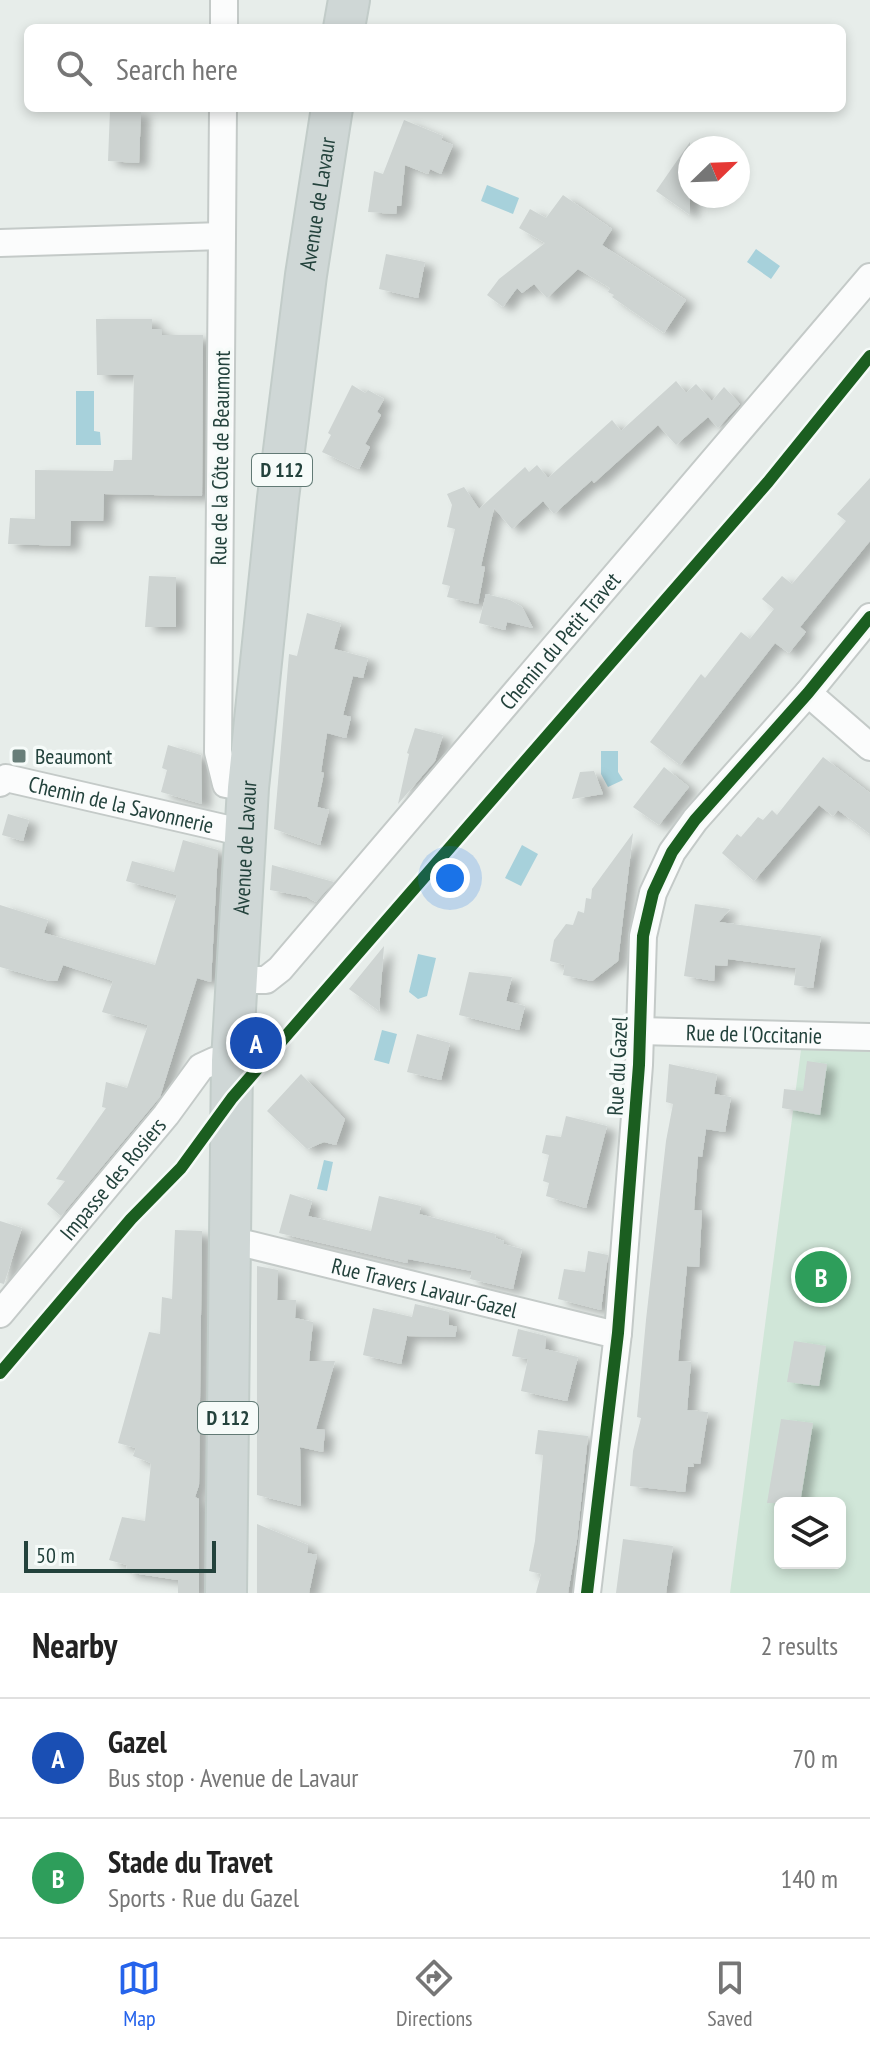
<!DOCTYPE html>
<html lang="en">
<head>
<meta charset="utf-8">
<style>
  body { margin:0; font-family:"PT Sans Narrow",sans-serif; background:#f2f2f2; color:#222 }
  .controls { position:absolute; right:24px; bottom:24px; display:grid; overflow:hidden; border-radius:12px; box-shadow:0 4px 12px #0003 }
  .controls button { width:72px; height:72px; display:grid; place-items:center; padding:0; border:0; border-bottom:2px solid #e0e0e0; background:#fff; color:#222; font:40px sans-serif }
  .compass { position:absolute; left:678px; top:136px; width:72px; height:72px; border-radius:50%; background:#fff; box-shadow:0 4px 12px #0003; rotate:67deg }
  .scale { position:absolute; left:24px; bottom:20px; width:192px; box-sizing:border-box; padding-left:8px; border:4px solid #23423c; border-top:0; font-size:22px; line-height:28px; white-space:nowrap; color:#23423c; -webkit-text-stroke:6px #f6fbf9; paint-order:stroke }
  .you { position:absolute; left:450px; top:878px; width:28px; height:28px; margin:-20px; border:6px solid #fff; border-radius:50%; background:#1a73e8; box-shadow:0 0 0 12px #1a73e833 }
  .badge { display:grid; place-items:center; width:52px; height:52px; border-radius:50%; background:#2563eb; color:#fff; font-size:26px; font-weight:700 }
  .pin { position:absolute; translate:-50% -50%; border:4px solid #fff; box-shadow:0 2px 8px #0006 }
  .list { margin:0; padding:0; list-style:none }
  h2 { display:flex; justify-content:space-between; align-items:center; height:104px; margin:0; padding:0 32px; font-size:34px }
  h2 small { font-size:26px; font-weight:400; color:#767676 }
  .list li { display:grid; grid-template-columns:52px 1fr auto; gap:24px; align-items:center; box-sizing:border-box; height:120px; padding:0 32px; border-top:2px solid #e0e0e0 }
  .list b { display:block; font-size:30px; white-space:nowrap }
  .list p { margin:0; font-size:26px; white-space:nowrap; color:#767676 }
  .list em { font-size:26px; font-style:normal; color:#767676 }
  .icon { flex:none; width:44px; height:44px; fill:none; stroke:currentColor; stroke-width:2; stroke-linecap:round; stroke-linejoin:round }
  .map { position:relative; flex:none; width:870px; height:1593px; overflow:hidden }
  .search { position:absolute; background:#fff; box-shadow:0 4px 12px #0003; left:24px; right:24px; top:24px; height:88px; display:flex; align-items:center; gap:20px; box-sizing:border-box; padding:0 28px; border-radius:12px; color:#767676; font-size:30px }
  .sheet { height:344px; background:#fff }
  nav { display:flex; justify-content:space-around; align-items:center; box-sizing:border-box; height:112px; border-top:2px solid #e0e0e0; background:#fff; font-size:22px; color:#767676 }
  nav a { display:grid; justify-items:center; gap:4px }
  nav .on { color:#2563eb }
  .map>svg:first-child { display:block }
</style>
</head>
<body>
<div class="map">
<svg width="870" height="1593" viewBox="0 0 870 1593">
  <defs>
    <filter id="shadow"><feDropShadow dx="9" dy="5" stdDeviation="4" flood-color="#0004"/></filter>
  </defs>
  <rect width="100%" height="100%" fill="#e7edea"/>
  <path fill="#d0e6d8" fill-rule="evenodd" d="M802,1042L870,1052V1593H730ZM780,1503H840V1563H780Z"/>
  <path fill="#a7d1db" d="M487,185L519,198L513,214L481,201Z
    M756,249L780,266L771,279L747,262Z
    M76,391H94V431L100,432L101,445H76Z
    M601,751H618V772L623,780L608,787L601,774Z
    M522,845L538,854L521,886L505,878Z
    M418,954L436,958L427,996L418,999L409,992Z
    M382,1030L397,1034L389,1064L374,1060Z
    M324,1160L333,1162L327,1191L317,1189Z"/>
  <path fill="#ced4d2" filter="url(#shadow)" d="M110,110L141,111L139,163L108,161Z
    M404,120L443,136L441,140L453,145L441,174L430,169L428,174L405,165L401,206H397L396,214L368,212L374,171L383,174Z
    M690,142V215L656,191Z
    M563,195L612,229L602,245L686,300L664,333L612,297L614,295L608,292L610,288L578,269L547,298L534,284L522,293L517,288L503,307L487,295L499,279L545,243L519,228L530,209L546,218Z
    M386,254L425,262L418,298L379,289Z
    M96,319H152V329H162V335H203L202,496L104,494L103,521H71L70,546L8,544L10,518L35,519V470L113,471L114,460H132L134,375H97Z
    M676,381L686,393L696,384L712,401L724,387L740,404L718,428L708,417L676,445L658,425L594,483L592,480L554,514L543,501L512,529L494,508L481,566L485,567L478,604L447,597L450,586L442,584L455,529L447,527L452,505L447,494L464,487L479,509L525,467L529,472L537,465L548,478L612,420L621,431Z
    M352,385L365,393L368,390L384,399L377,412L381,415L365,444L370,447L359,469L322,452L331,435L328,433Z
    M870,478V541L800,627L806,632L789,653L775,643L680,765L650,742L701,674L705,678L741,632L750,639L774,609L762,599L782,576L792,584L846,521L837,514Z
    M149,576L176,577V627H145Z
    M486,594L510,600L522,607L533,628L507,622L505,630L479,623Z
    M307,613L341,623L334,649L368,658L363,678L353,676L343,715L351,717L346,738L327,733L321,772L324,773L317,807L329,810L320,845L274,829L289,654L297,656Z
    M415,728L443,735L435,761L398,804L409,754L407,753Z
    M168,745L201,755L202,804L161,792L167,770L162,768Z
    M823,757L870,793V834L838,810L833,816L819,805L754,881L722,853L737,834L741,837L758,817L763,820L772,810L777,815Z
    M664,767L689,787L659,825L633,807Z
    M594,771L603,794L572,799L580,772Z
    M8,814L29,820L23,841L2,835Z
    M633,833L618,961L592,981L563,975L565,965L550,961L554,940L566,924L573,925L578,911L584,913L586,898L591,899L592,889Z
    M183,840L218,850L211,982L197,978L160,1097L61,1216L47,1204L65,1181L56,1179L106,1108L102,1107L106,1082L127,1088L148,1025L102,1012L113,981L63,965L57,981H50L0,967V905L48,920L44,933L155,965L177,895L126,881L132,861L174,872Z
    M272,865L334,882L316,902L307,897L270,890Z
    M695,904L730,909L719,922L821,936L813,988L794,985L796,968L728,959L727,966L715,965L714,981L684,976Z
    M384,946L379,1011L349,989Z
    M469,972L512,977L506,1001L525,1006L519,1030L459,1015Z
    M417,1034L450,1043L441,1080L407,1072Z
    M807,1061L827,1064L820,1115L782,1108L784,1089L803,1091Z
    M669,1064L717,1074L714,1094L731,1097L725,1132L706,1129L702,1157L698,1156L694,1210L702,1211L699,1267L687,1266L678,1361L691,1362L687,1410L708,1412L700,1464L693,1463L694,1467H688L685,1492L630,1486L633,1451L641,1418L637,1417L646,1320L666,1141L673,1104L666,1102Z
    M301,1074L345,1119L336,1145L324,1142L307,1149L267,1111Z
    M566,1116L607,1126L586,1208L546,1196L549,1183L543,1181L549,1155L542,1153L546,1135L561,1137Z
    M290,1194L312,1201L308,1216L371,1231L379,1196L421,1206L419,1214L496,1234L495,1238L504,1241L503,1244L522,1249L513,1289L470,1279L472,1271L408,1259L407,1263L279,1233Z
    M0,1221L22,1228L4,1284L0,1283Z
    M175,1230L202,1231L199,1485L195,1497L199,1499V1593H178V1580L126,1572L127,1565L109,1560L122,1517L145,1521L151,1463L133,1456L136,1448L118,1443L149,1332L160,1334L162,1297L172,1299Z
    M588,1251L608,1255L601,1310L558,1299L564,1269L585,1272Z
    M257,1266L278,1270L277,1300H296L295,1318L313,1322L309,1361H335L316,1429L325,1430L323,1452L300,1447L301,1506L257,1495Z
    M415,1304L449,1312V1325L457,1327L455,1337L407,1336L401,1364L363,1355L373,1308L412,1317Z
    M518,1329L546,1336L545,1349L578,1357L567,1401L521,1391L528,1359L512,1356Z
    M794,1341L826,1346L819,1386L787,1382Z
    M781,1419L813,1423L800,1503H767Z
    M538,1430L588,1436L577,1540L568,1593H536L541,1574L529,1571L535,1541L543,1455L535,1454Z
    M257,1524L308,1545L307,1553L317,1555L309,1593H257Z
    M623,1539L673,1546L666,1593H616Z"/>
  <g fill="none" stroke-linecap="round" stroke-linejoin="round">
    <defs>
      <g id="street">
        <path d="M224,28V0"/>
        <path d="M223,108L218,752L226,784L248,788"/>
        <path d="M0,243L222,236"/>
        <path d="M808,693L870,747"/>
        <path id="s1" d="M0,783L6,778L245,833"/>
        <path id="s2" d="M235,980H266L280,969L870,277"/>
        <path id="s3" d="M640,1031L870,1037"/>
        <path id="s4" d="M230,1243H243L604,1332L618,1333"/>
        <path id="s5" d="M0,1314L166,1115L201,1067L214,1061H232"/>
        <path d="M587,1593L618,1333L639,1065L643,936L653,893L672,852L695,820L808,693L870,617"/>
      </g>
      <g id="primary">
        <path d="M344,28L349,0"/>
        <path id="s6" d="M226,1593L232,1061L248,788L278,498L306,275L332,108"/>
      </g>
    </defs>
    <use href="#street" stroke="#c4cac8" stroke-width="30"/>
    <use href="#primary" stroke="#c2ccc9" stroke-width="44"/>
    <use href="#street" stroke="#fbfcfc" stroke-width="26"/>
    <use href="#primary" stroke="#cfd7d6" stroke-width="40"/>
    <defs>
      <path id="cycleway" d="M0,1373L131,1219L181,1168L232,1098L768,482L870,356
        M587,1593L618,1333L639,1065L643,936L653,893L672,852L695,820L808,693L870,617"/>
    </defs>
    <use href="#cycleway" stroke="#f6fbf9" stroke-width="17"/>
    <use href="#cycleway" stroke="#1b5e20" stroke-width="12"/>
  </g>
  <rect fill="#687e79" stroke="#f6fbf9" stroke-width="3" x="11" y="748" width="16" height="16" rx="4"/>
  <g text-anchor="middle" stroke-width="7" stroke-linejoin="round" paint-order="stroke">
    <g fill="#f6fbf9" stroke="#627a75" stroke-width="2">
      <rect x="252" y="454" width="60" height="32" rx="6"/>
      <rect x="198" y="1402" width="60" height="32" rx="6"/>
    </g>
    <g font-size="20" font-weight="bold" fill="#23423c">
      <text x="282" y="477">D 112</text>
      <text x="228" y="1425">D 112</text>
    </g>
    <g font-size="22" fill="#23423c" stroke="#f6fbf9">
      <text dy="8" stroke="none"><textPath href="#s6" startOffset="1394">Avenue de Lavaur</textPath></text>
      <text transform="translate(220 458) rotate(-89)" y="8">Rue de la Côte de Beaumont</text>
      <text dy="8" stroke="none"><textPath href="#s2" startOffset="480">Chemin du Petit Travet</textPath></text>
      <text dy="8" stroke="none"><textPath href="#s1" startOffset="126">Chemin de la Savonnerie</textPath></text>
      <text dy="8" stroke="none"><textPath href="#s6" startOffset="746">Avenue de Lavaur</textPath></text>
      <text dy="8" stroke="none"><textPath href="#s3" startOffset="114">Rue de l'Occitanie</textPath></text>
      <text transform="translate(617 1066) rotate(-87)" y="8">Rue du Gazel</text>
      <text dy="8" stroke="none"><textPath href="#s5" startOffset="176">Impasse des Rosiers</textPath></text>
      <text dy="8" stroke="none"><textPath href="#s4" startOffset="200">Rue Travers Lavaur-Gazel</textPath></text>
    </g>
    <g font-size="22" fill="#23423c" stroke="#f6fbf9" text-anchor="start">
      <text x="35" y="764">Beaumont</text>
    </g>
  </g>
</svg>
<div class="controls">
<button><svg class="icon" aria-label="layers" viewBox="0 0 24 24"><path d="M12 4l9 5-9 5-9-5zM3 14l9 5 9-5"/></svg></button>
</div>
<svg class="compass" viewBox="-18 -18 36 36"><path d="M0-13l5 13h-10z" fill="#e53935"/><path d="M0 13l5-13h-10z" fill="#767676"/></svg>
<div class="scale">50 m</div>
<div class="you"></div>
<div class="pin badge" style="left:256px;top:1043px;background:#1a4fb4">A</div>
<div class="pin badge" style="left:821px;top:1277px;background:#2e9e5b">B</div>
<div class="search"><svg class="icon" aria-label="search" viewBox="0 0 24 24"><circle cx="10" cy="10" r="6"/><path d="M15 15l6 6"/></svg>Search here</div>
</div>
<section class="sheet">
<h2>Nearby<small>2 results</small></h2>
<ul class="list">
<li><span class="badge" style="background:#1a4fb4">A</span><div><b>Gazel</b><p>Bus stop · Avenue de Lavaur</p></div><em>70 m</em></li>
<li><span class="badge" style="background:#2e9e5b">B</span><div><b>Stade du Travet</b><p>Sports · Rue du Gazel</p></div><em>140 m</em></li>
</ul>
</section>
<nav>
<a class="on"><svg class="icon" aria-label="map" viewBox="0 0 24 24"><path d="M3 6l6-2 6 2 6-2v14l-6 2-6-2-6 2zM9 4v14M15 6v14"/></svg>Map</a>
<a><svg class="icon" aria-label="directions" viewBox="0 0 24 24"><path d="M12 3l9 9-9 9-9-9zM9 14v-3h6M13 9l2 2-2 2"/></svg>Directions</a>
<a><svg class="icon" aria-label="saved" viewBox="0 0 24 24"><path d="M7 4h10v16l-5-4-5 4z"/></svg>Saved</a>
</nav>
</body>
</html>
